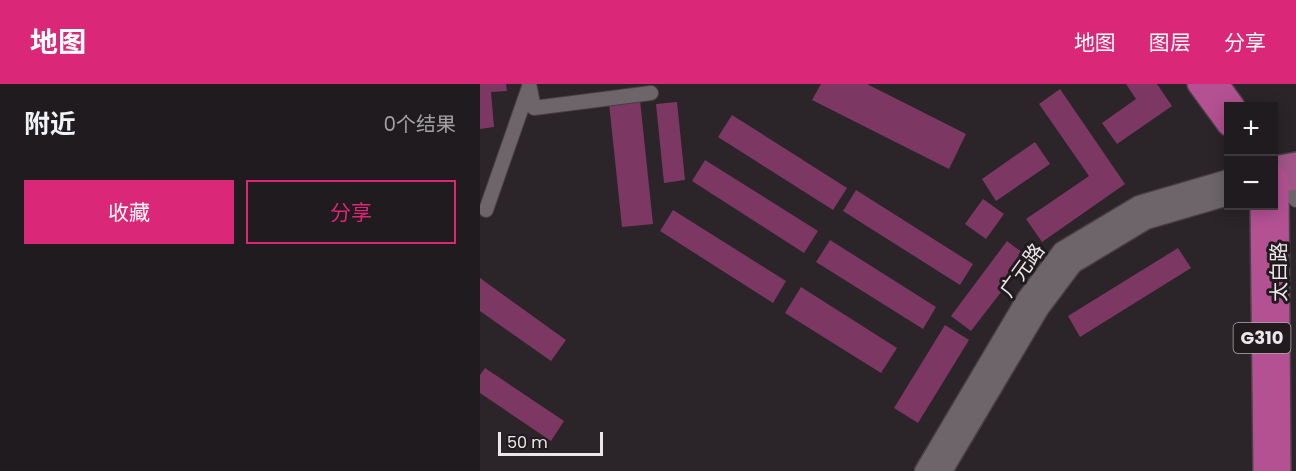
<!DOCTYPE html>
<html lang="zh">
<head>
<meta charset="utf-8">
<style>
  body { margin:0; font-family:Poppins,"Noto Sans SC",sans-serif; background:#282427; color:#f1f3f6 }
  .controls { position:absolute; right:18px; top:18px; display:grid; overflow:hidden; border-radius:0px; box-shadow:0 3px 15px #0003 }
  .controls button { width:54px; height:54px; display:grid; place-items:center; padding:0; border:0; border-bottom:2px solid #3d393c; background:#201b1e; color:#f1f3f6; font:30px sans-serif }
  .scale { position:absolute; left:18px; bottom:15px; width:105px; box-sizing:border-box; padding-left:6px; border:3px solid #ece7ea; border-top:0; font-size:16px; line-height:21px; white-space:nowrap; color:#ece7ea; -webkit-text-stroke:4px #211b1e; paint-order:stroke }
  .list { margin:0; padding:0; list-style:none }
  h2 { display:flex; justify-content:space-between; align-items:center; height:78px; margin:0; padding:0 24px; font-size:26px }
  h2 small { font-size:20px; font-weight:400; color:#a2a1a4 }
  .actions { display:flex; gap:12px; padding:18px 24px }
  .actions a { flex:1; padding:14px 0; border:2px solid #db2777; border-radius:0px; text-align:center; font-size:21px; color:#db2777 }
  .actions .main { background:#db2777; color:#fff }
  .map { position:relative; flex:none; width:816px; height:387px; overflow:hidden }
  header { display:flex; align-items:center; gap:36px; box-sizing:border-box; height:84px; padding:0 30px; background:#db2777; color:#fff }
  header strong { font-size:28px }
  nav { display:flex; gap:33px; margin-inline-start:auto; font-size:21px }
  main { display:flex }
  aside { flex:1; background:#201b1e }
  .map>svg:first-child { display:block }
</style>
</head>
<body>
<header>
<strong>地图</strong>
<nav><a>地图</a><a>图层</a><a>分享</a></nav>
</header>
<main>
<aside>
<h2>附近<small>0个结果</small></h2>
<ul class="list">
</ul>
<div class="actions"><a class="main">收藏</a><a>分享</a></div>
</aside>
<div class="map">
<svg width="816" height="387" viewBox="0 0 816 387">
  <rect width="100%" height="100%" fill="#2b2428"/>
  <path fill="#7c3863" d="M0,0H26L27,7L11,8L14,43L0,45Z
    M341,0H387L486,50L469,85L332,16Z
    M646,0H677L692,22L637,60L622,39L656,15Z
    M580,5L645,100L562,158L546,135L609,92L559,20Z
    M160,16L173,140L142,143L129,19Z
    M197,18L205,96L184,99L176,20Z
    M252,31L367,104L353,126L238,53Z
    M555,58L570,80L516,117L502,95Z
    M225,76L338,147L324,169L212,97Z
    M376,106L493,180L480,201L363,127Z
    M503,115L524,130L506,155L485,140Z
    M193,126L306,197L293,219L180,147Z
    M350,156L456,223L443,245L336,178Z
    M527,157L548,173L491,247L471,232Z
    M698,164L711,184L600,253L588,232Z
    M0,194L86,256L71,277L0,227Z
    M321,203L417,264L401,289L305,229Z
    M465,241L489,256L438,339L414,324Z
    M5,284L84,337L71,357L0,309V291Z"/>
  <g fill="none" stroke-linecap="round" stroke-linejoin="round">
    <defs>
      <path id="minor" d="M49,0L54,24L171,9
        M798,98L816,116
        M6,126L49,3"/>
      <path id="secondary" d="M444,387L546,215L582,167L659,121L748,95
        M463,387L560,224L593,180L666,136L748,112"/>
      <path id="primary" d="M794,83L816,79
        M798,98L816,95"/>
      <path id="trunk" d="M718,0L748,41
        M738,0L754,22
        M794,91L798,98L800,387
        M781,122L784,387"/>
    </defs>
    <use href="#minor" stroke="#474145" stroke-width="16"/>
    <use href="#secondary" stroke="#474145" stroke-width="21"/>
    <use href="#primary" stroke="#474145" stroke-width="24"/>
    <use href="#trunk" stroke="#474145" stroke-width="24"/>
    <use href="#minor" stroke="#6d6569" stroke-width="14"/>
    <use href="#secondary" stroke="#6d6569" stroke-width="18"/>
    <use href="#primary" stroke="#a25688" stroke-width="21"/>
    <use href="#trunk" stroke="#b45192" stroke-width="21"/>
  </g>
  <g text-anchor="middle" stroke-width="6" stroke-linejoin="round" paint-order="stroke">
    <rect fill="#211b1e" stroke="#afaaad" stroke-width="1.5" x="753.5" y="239" width="57" height="30" rx="4.5"/>
    <g font-size="18" font-weight="bold" fill="#ece7ea">
      <text x="782" y="260">G310</text>
    </g>
    <g font-size="20" fill="#ece7ea" stroke="#211b1e">
      <text transform="translate(542 186) rotate(-54)" y="7">广元路</text>
      <text transform="translate(799 188) rotate(-90)" y="7">太白路</text>
    </g>
  </g>
</svg>
<div class="controls">
<button>+</button>
<button>−</button>
</div>
<div class="scale">50 m</div>
</div>
</main>
</body>
</html>
